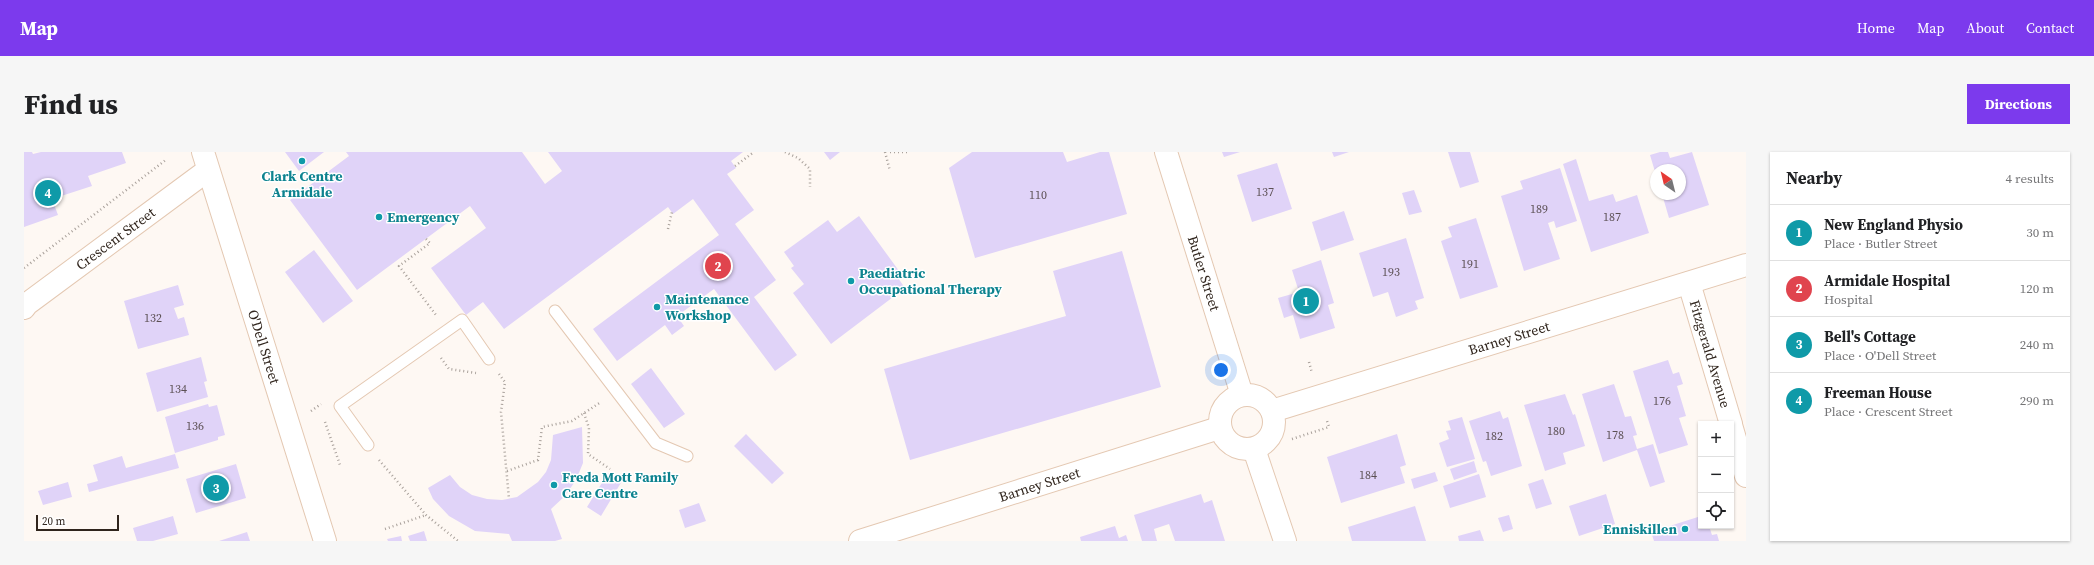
<!DOCTYPE html>
<html lang="en">
<head>
<meta charset="utf-8">
<style>
  body { margin:0; font-family:"Source Serif 4",serif; background:#f6f6f6; color:#202124 }
  .controls { position:absolute; right:12px; bottom:12px; display:grid; overflow:hidden; border-radius:0px; box-shadow:0 1px 3px #0004 }
  .controls button { width:36px; height:36px; display:grid; place-items:center; padding:0; border:0; border-bottom:1px solid #e0e0e0; background:#fff; color:#202124; font:20px sans-serif }
  .compass { position:absolute; left:1626px; top:12px; width:36px; height:36px; border-radius:50%; background:#fff; box-shadow:0 1px 3px #0004; rotate:325deg }
  .scale { position:absolute; left:12px; bottom:10px; width:83px; box-sizing:border-box; padding-left:4px; border:2px solid #30251d; border-top:0; font-size:11px; line-height:14px; white-space:nowrap; color:#30251d; -webkit-text-stroke:3px #fff; paint-order:stroke }
  .you { position:absolute; left:1197px; top:218px; width:14px; height:14px; margin:-10px; border:3px solid #fff; border-radius:50%; background:#1a73e8; box-shadow:0 0 0 6px #1a73e833 }
  .badge { display:grid; place-items:center; width:26px; height:26px; border-radius:50%; background:#7c3aed; color:#fff; font-size:13px; font-weight:700 }
  .pin { position:absolute; translate:-50% -50%; border:2px solid #fff; box-shadow:0 1px 4px #0006 }
  .list { margin:0; padding:0; list-style:none }
  h2 { display:flex; justify-content:space-between; align-items:center; height:52px; margin:0; padding:0 16px; font-size:17px }
  h2 small { font-size:13px; font-weight:400; color:#757577 }
  .list li { display:grid; grid-template-columns:26px 1fr auto; gap:12px; align-items:center; box-sizing:border-box; height:56px; padding:0 16px; border-top:1px solid #e0e0e0 }
  .list b { display:block; font-size:15px; white-space:nowrap }
  .list p { margin:0; font-size:13px; white-space:nowrap; color:#757577 }
  .list em { font-size:13px; font-style:normal; color:#757577 }
  .icon { flex:none; width:22px; height:22px; fill:none; stroke:currentColor; stroke-width:2; stroke-linecap:round; stroke-linejoin:round }
  .map { position:relative; flex:none; width:1722px; height:389px; overflow:hidden; border-radius:0px }
  header { display:flex; align-items:center; gap:24px; box-sizing:border-box; height:56px; padding:0 20px; background:#7c3aed; color:#fff }
  header strong { font-size:19px }
  nav { display:flex; gap:22px; margin-inline-start:auto; font-size:14px }
  .intro { display:flex; align-items:center; justify-content:space-between; box-sizing:border-box; height:96px; padding:0 24px }
  h1 { margin:0; font-size:28px }
  .button { padding:10px 18px; border-radius:0px; background:#7c3aed; color:#fff; font-size:14px; font-weight:700 }
  main { display:flex; gap:24px; padding:0 24px }
  aside { flex:1; background:#fff; border-radius:0px; box-shadow:0 1px 3px #0004 }
  .map>svg:first-child { display:block }
</style>
</head>
<body>
<header>
<strong>Map</strong>
<nav><a>Home</a><a>Map</a><a>About</a><a>Contact</a></nav>
</header>
<div class="intro"><h1>Find us</h1><a class="button">Directions</a></div>
<main>
<div class="map">
<svg width="1722" height="389" viewBox="0 0 1722 389">
  <rect width="100%" height="100%" fill="#fef8f3"/>
  <path fill="#e0d3f8" d="M0,0H8L9,2L17,0H98L102,11L64,24L68,34L28,47L34,63L0,75Z
    M261,0H300L275,19Z
    M322,0H498L521,32L538,19L524,0H719L707,9L712,16L703,22L730,58L711,72L752,128L730,145L773,203L751,219L690,137L653,164L660,174L648,183L641,173L593,209L569,177L695,83L669,47L649,62L644,55L480,177L459,150L442,163L407,116L462,76L446,54L333,138L266,48L325,4Z
    M800,0H816L806,8Z
    M948,0H1039L1043,10L1076,0H1085L1103,62L951,106L925,16Z
    M1198,0H1216L1200,5Z
    M1308,0H1325L1310,5Z
    M1424,0H1446L1455,30L1436,36Z
    M1636,0H1644L1646,6L1668,0L1685,53L1645,66L1638,42H1656V18H1632V23L1626,3Z
    M1552,7L1565,49L1589,42L1592,50L1613,43L1625,81L1567,100L1539,12Z
    M1253,11L1268,57L1228,70L1213,23Z
    M1536,16L1553,69L1532,76L1530,69L1524,71L1536,107L1500,119L1477,44L1499,37L1496,29Z
    M1390,38L1398,60L1385,63L1378,41Z
    M1320,59L1330,88L1297,99L1288,70Z
    M835,64L878,123L874,126L881,136L807,192L769,141L780,132L767,116L770,114L760,100L804,68L813,80Z
    M1452,66L1474,135L1436,147L1417,89L1428,85L1424,75Z
    M1382,86L1400,146L1391,149L1394,157L1372,165L1364,140L1349,145L1335,101Z
    M290,98L329,149L299,171L261,120Z
    M1098,99L1137,235L886,308L860,217L1042,164L1029,119Z
    M1297,108L1310,151L1304,153L1311,176L1276,187L1269,163L1260,166L1254,146L1275,140L1268,118Z
    M154,133L160,153L150,156L154,167L160,165L165,183L114,197L100,149Z
    M177,205L183,229L180,230L184,245L133,260L122,221Z
    M1644,208L1649,222L1655,220L1659,232L1653,234L1662,264L1655,266L1664,293L1635,302L1609,219Z
    M627,216L661,262L640,276L607,232Z
    M1590,232L1601,265L1607,264L1613,283L1609,284L1613,297L1629,292L1641,330L1626,335L1613,298L1579,310L1558,242Z
    M1541,242L1549,263L1551,262L1561,294L1539,301L1542,312L1521,319L1500,253Z
    M184,252L185,255L193,253L201,283L194,285V288L151,301L141,265Z
    M1476,259L1479,267L1484,265L1498,314L1467,324L1462,309L1459,310L1445,269Z
    M1438,265L1451,307L1423,315L1415,291L1425,287L1422,279L1427,278L1424,269Z
    M558,275L559,311L552,328L541,344L527,357L538,387L531,389H488L485,382L451,379L425,364L409,347L404,336L426,323L436,335L448,343L463,347L478,348L493,345L514,330L522,320L527,308L529,283Z
    M722,282L760,321L748,332L710,294Z
    M1373,282L1382,313L1376,315L1381,331L1317,351L1303,305Z
    M151,302L155,316L65,340L63,332L74,329L69,313L98,304L102,316Z
    M1450,309L1453,320L1430,328L1426,317Z
    M212,312L222,346L172,361L162,327Z
    M1411,320L1414,329L1390,337L1387,327Z
    M584,321L598,329L577,364L563,355Z
    M1455,322L1462,345L1426,356L1419,334Z
    M1519,327L1528,352L1512,357L1504,332Z
    M44,330L48,345L19,353L14,339Z
    M1177,342L1180,351L1188,348L1201,389H1151L1145,372L1130,377L1133,389H1118L1110,363Z
    M1582,342L1591,372L1555,384L1545,354Z
    M675,351L682,369L661,376L655,358Z
    M1391,354L1402,389H1328L1324,375Z
    M1485,363L1489,377L1479,380L1474,366Z
    M149,364L154,382L129,389H113L109,376Z
    M1677,364V374H1685L1688,383L1693,382L1695,389H1630L1627,380Z
    M1091,374L1095,386L1102,383L1104,389H1057L1056,385Z
    M1456,378L1460,389H1435L1434,384Z
    M400,379L403,389H386L384,384Z
    M223,380L226,389H195Z
    M377,384L378,389H364L363,387Z"/>
  <g fill="none" stroke-linecap="round" stroke-linejoin="round">
    <defs>
      <path id="lane" d="M531,159L632,291L663,304
        M344,293L316,254L438,168L465,207"/>
      <g id="street">
        <path id="s1" d="M179,0L301,389"/>
        <path id="s2" d="M1142,0L1218,243"/>
        <path id="s3" d="M1665,131L1707,272"/>
        <path id="s4" d="M0,156L3,152L184,18"/>
        <path d="M1707,273L1722,324"/>
        <path d="M1230,297L1261,389"/>
      </g>
      <g id="secondary">
        <circle cx="1223" cy="270" r="27"/>
        <path id="s5" d="M1248,259L1722,113"/>
        <path id="s6" d="M836,389L1195,276"/>
      </g>
    </defs>
    <use href="#lane" stroke="#e4c8b2" stroke-width="13"/>
    <use href="#street" stroke="#e4c8b2" stroke-width="24"/>
    <use href="#secondary" stroke="#e4c8b2" stroke-width="24"/>
    <path stroke="#a9a19b" stroke-width="2.5" stroke-dasharray="1 3" stroke-linecap="butt" d="M761,0L774,6L786,17V35
      M861,0L866,19
      M866,0H883
      M711,14L730,0
      M644,77L648,60
      M402,87L406,91L375,114L412,163
      M0,116L143,7
      M417,206L425,217L452,221
      M1285,210L1288,221
      M475,222L481,230L477,260L485,347
      M287,259L297,252
      M560,261L565,276L564,302L586,317
      M301,270L316,313
      M1268,287L1305,275L1303,269
      M355,308L402,363L434,389
      M483,319L514,308L518,275L548,269L577,250
      M361,377L402,363"/>
    <use href="#lane" stroke="#fff" stroke-width="11"/>
    <use href="#street" stroke="#fff" stroke-width="22"/>
    <use href="#secondary" stroke="#fff" stroke-width="22"/>
  </g>
  <g fill="#0f9aa8" stroke="#fff" stroke-width="1.5">
    <circle cx="278" cy="9" r="4"/>
    <circle cx="355" cy="65" r="4"/>
    <circle cx="827" cy="129" r="4"/>
    <circle cx="633" cy="155" r="4"/>
    <circle cx="530" cy="333" r="4"/>
    <circle cx="1661" cy="377" r="4"/>
  </g>
  <g text-anchor="middle" stroke-width="3" stroke-linejoin="round" paint-order="stroke">
    <g font-size="12" fill="#5c5054">
      <text x="1241" y="44">137</text>
      <text x="1014" y="47">110</text>
      <text x="1515" y="61">189</text>
      <text x="1588" y="69">187</text>
      <text x="1446" y="116">191</text>
      <text x="1367" y="124">193</text>
      <text x="129" y="170">132</text>
      <text x="154" y="241">134</text>
      <text x="1638" y="253">176</text>
      <text x="171" y="278">136</text>
      <text x="1532" y="283">180</text>
      <text x="1591" y="287">178</text>
      <text x="1470" y="288">182</text>
      <text x="1344" y="327">184</text>
    </g>
    <g font-size="14" font-weight="bold" fill="#0d838f" stroke="#fff" text-anchor="start">
      <text x="278" y="29" text-anchor="middle">Clark Centre<tspan x="278" dy="16">Armidale</tspan></text>
      <text x="363" y="70">Emergency</text>
      <text x="835" y="126">Paediatric<tspan x="835" dy="16">Occupational Therapy</tspan></text>
      <text x="641" y="152">Maintenance<tspan x="641" dy="16">Workshop</tspan></text>
      <text x="538" y="330">Freda Mott Family<tspan x="538" dy="16">Care Centre</tspan></text>
      <text x="1653" y="382" text-anchor="end">Enniskillen</text>
    </g>
    <g font-size="14" fill="#30251d" stroke="#fff">
      <text dy="5" stroke="none"><textPath href="#s4" startOffset="115">Crescent Street</textPath></text>
      <text dy="5" stroke="none"><textPath href="#s2" startOffset="127">Butler Street</textPath></text>
      <text dy="5" stroke="none"><textPath href="#s5" startOffset="248">Barney Street</textPath></text>
      <text dy="5" stroke="none"><textPath href="#s1" startOffset="204">O'Dell Street</textPath></text>
      <text dy="5" stroke="none"><textPath href="#s3" startOffset="74">Fitzgerald Avenue</textPath></text>
      <text dy="5" stroke="none"><textPath href="#s6" startOffset="188">Barney Street</textPath></text>
    </g>
  </g>
</svg>
<div class="controls">
<button>+</button>
<button>−</button>
<button><svg class="icon" aria-label="locate" viewBox="0 0 24 24"><circle cx="12" cy="12" r="6"/><path d="M12 2v4M12 18v4M2 12h4M18 12h4"/></svg></button>
</div>
<svg class="compass" viewBox="-18 -18 36 36"><path d="M0-13l5 13h-10z" fill="#e53935"/><path d="M0 13l5-13h-10z" fill="#757577"/></svg>
<div class="scale">20 m</div>
<div class="you"></div>
<div class="pin badge" style="left:1282px;top:149px;background:#0f9aa8">1</div>
<div class="pin badge" style="left:694px;top:114px;background:#e0444e">2</div>
<div class="pin badge" style="left:192px;top:336px;background:#0f9aa8">3</div>
<div class="pin badge" style="left:24px;top:41px;background:#0f9aa8">4</div>
</div>
<aside>
<h2>Nearby<small>4 results</small></h2>
<ul class="list">
<li><span class="badge" style="background:#0f9aa8">1</span><div><b>New England Physio</b><p>Place · Butler Street</p></div><em>30 m</em></li>
<li><span class="badge" style="background:#e0444e">2</span><div><b>Armidale Hospital</b><p>Hospital</p></div><em>120 m</em></li>
<li><span class="badge" style="background:#0f9aa8">3</span><div><b>Bell's Cottage</b><p>Place · O'Dell Street</p></div><em>240 m</em></li>
<li><span class="badge" style="background:#0f9aa8">4</span><div><b>Freeman House</b><p>Place · Crescent Street</p></div><em>290 m</em></li>
</ul>
</aside>
</main>
</body>
</html>
